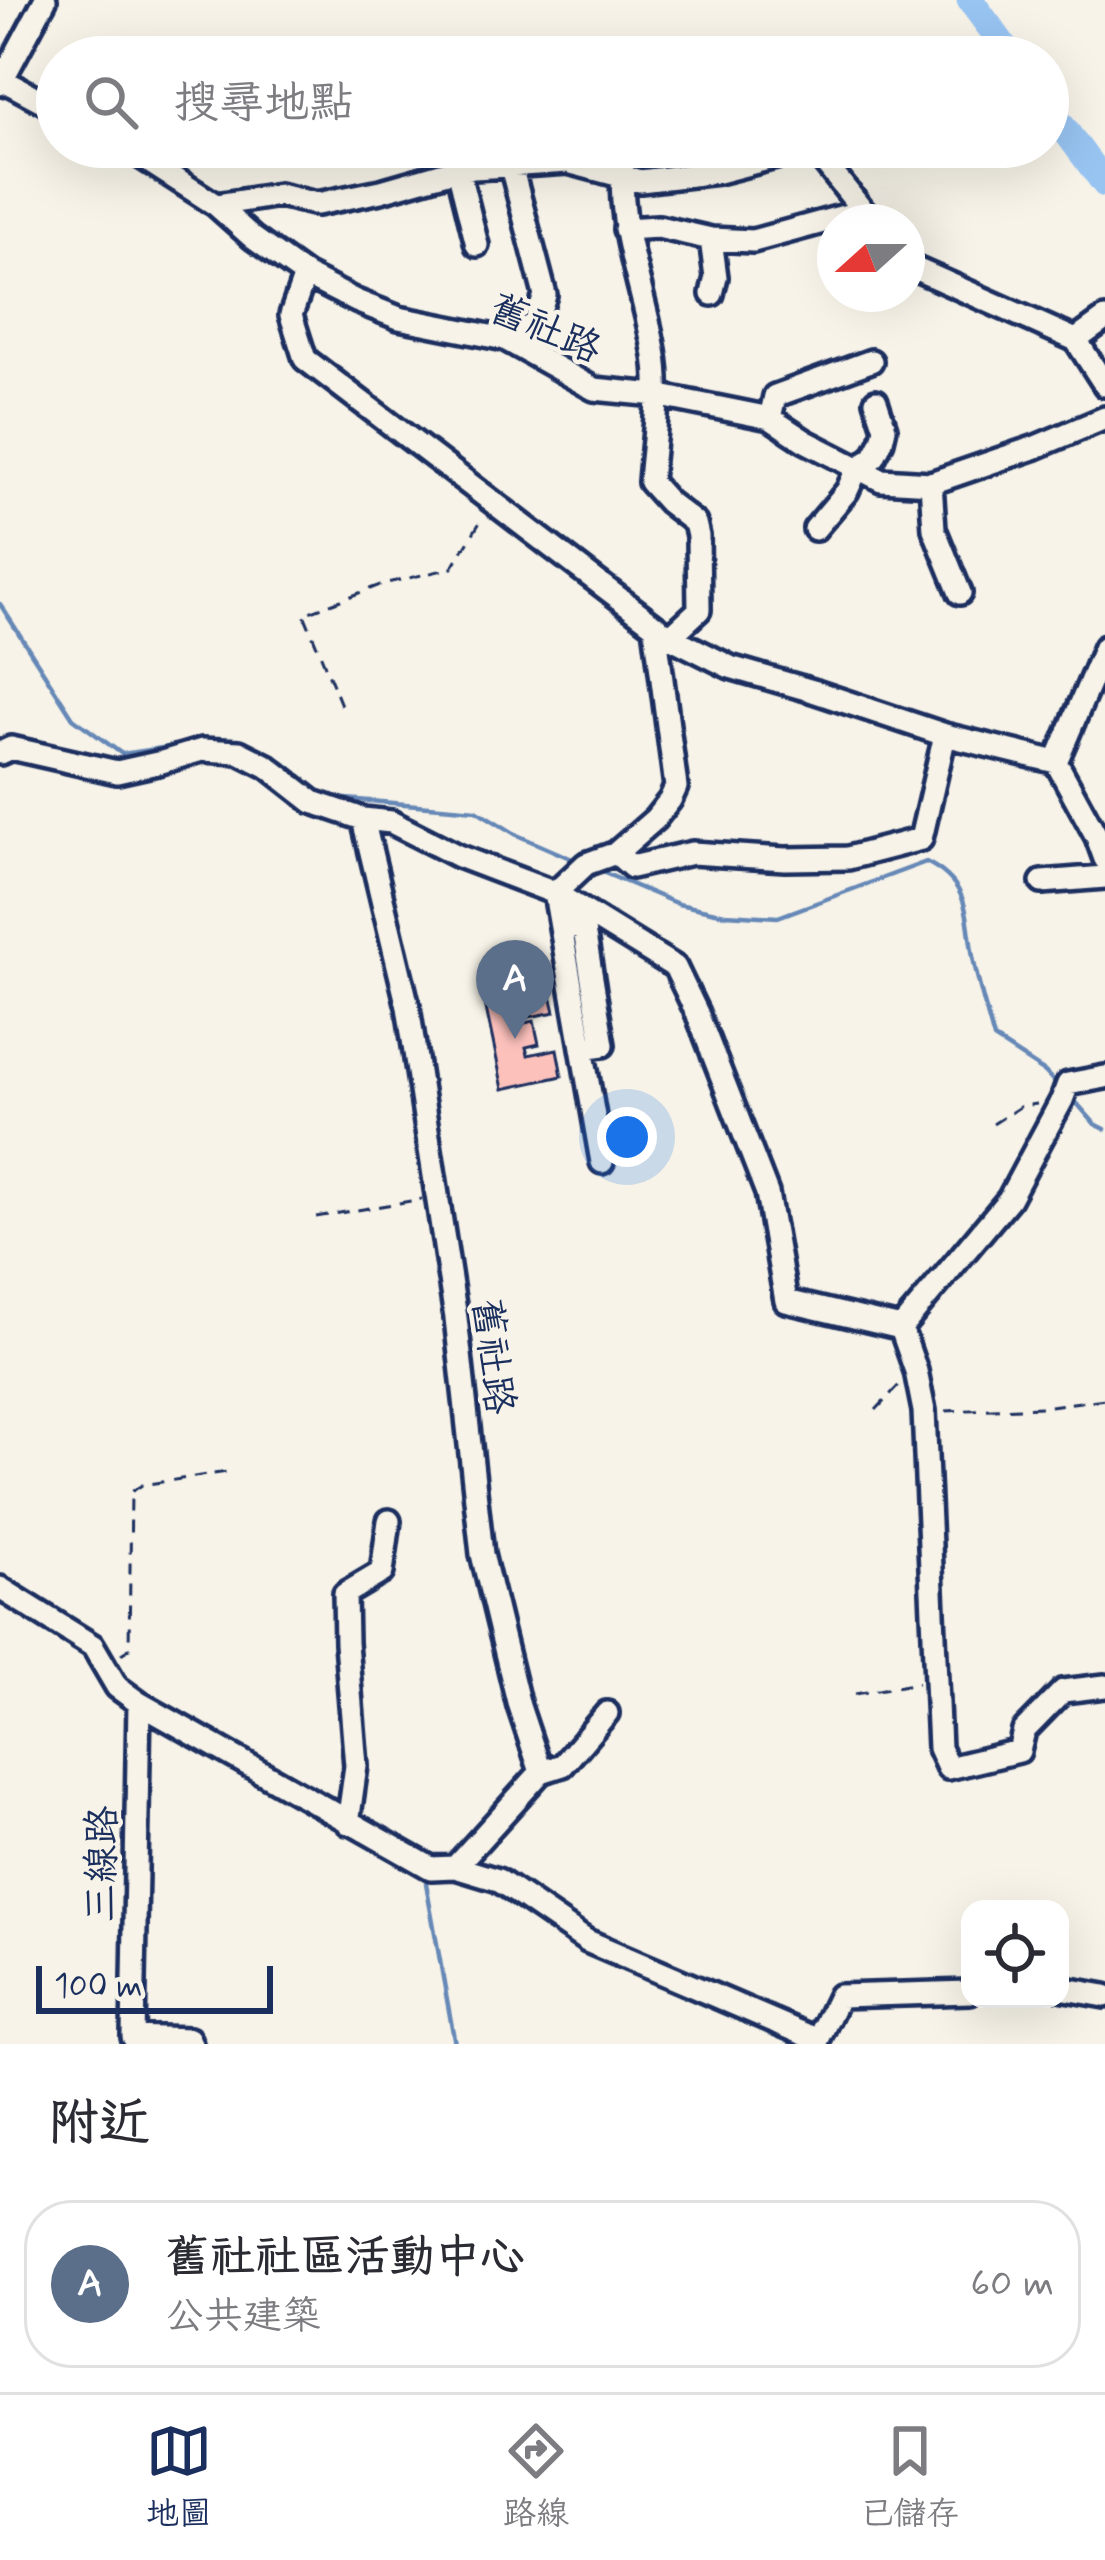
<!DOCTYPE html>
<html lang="zh-TW">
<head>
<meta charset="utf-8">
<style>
  body { margin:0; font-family:Mynerve,"LXGW WenKai TC",sans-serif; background:#f2f2f3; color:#2b2b33 }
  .controls { position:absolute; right:36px; bottom:36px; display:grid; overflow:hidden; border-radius:24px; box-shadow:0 12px 48px #0002 }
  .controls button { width:108px; height:108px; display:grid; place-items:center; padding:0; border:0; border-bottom:3px solid #e1e1e2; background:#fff; color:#2b2b33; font:60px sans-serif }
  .compass { position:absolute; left:817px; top:204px; width:108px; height:108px; border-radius:50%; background:#fff; box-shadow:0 12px 48px #0002; rotate:249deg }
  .scale { position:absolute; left:36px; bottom:30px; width:237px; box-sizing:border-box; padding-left:12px; border:6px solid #1b2f5e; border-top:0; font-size:33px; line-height:42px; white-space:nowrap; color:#1b2f5e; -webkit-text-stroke:9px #f7f3e8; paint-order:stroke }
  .you { position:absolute; left:627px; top:1137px; width:42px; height:42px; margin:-30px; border:9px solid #fff; border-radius:50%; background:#1a73e8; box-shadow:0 0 0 18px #1a73e833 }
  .badge { display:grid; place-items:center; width:78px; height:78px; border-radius:50%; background:#1b2f5e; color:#fff; font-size:39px; font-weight:700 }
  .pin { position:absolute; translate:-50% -99px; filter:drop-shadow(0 3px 6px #0008) }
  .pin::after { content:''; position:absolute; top:63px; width:42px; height:36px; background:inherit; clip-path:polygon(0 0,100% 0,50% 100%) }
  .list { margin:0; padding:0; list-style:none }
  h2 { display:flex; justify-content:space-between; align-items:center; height:156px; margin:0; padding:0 48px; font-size:51px }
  h2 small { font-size:39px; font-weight:400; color:#7c7c81 }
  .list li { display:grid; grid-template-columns:78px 1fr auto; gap:36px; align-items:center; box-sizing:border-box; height:168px; margin:0 24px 24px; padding:0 24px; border:3px solid #e1e1e2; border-radius:48px }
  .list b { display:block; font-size:45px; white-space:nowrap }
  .list p { margin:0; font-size:39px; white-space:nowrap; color:#7c7c81 }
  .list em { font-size:39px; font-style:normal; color:#7c7c81 }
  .icon { flex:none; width:66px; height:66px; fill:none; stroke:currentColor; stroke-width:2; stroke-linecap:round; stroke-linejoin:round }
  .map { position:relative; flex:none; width:1105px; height:2044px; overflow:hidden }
  .search { position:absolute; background:#fff; box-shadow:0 12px 48px #0002; left:36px; right:36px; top:36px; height:132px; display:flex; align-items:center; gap:30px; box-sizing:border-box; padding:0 42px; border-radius:66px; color:#7c7c81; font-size:45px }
  .sheet { height:348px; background:#fff }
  nav { display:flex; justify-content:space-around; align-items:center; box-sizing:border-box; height:168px; border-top:3px solid #e1e1e2; background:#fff; font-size:33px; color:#7c7c81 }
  nav a { display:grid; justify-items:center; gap:6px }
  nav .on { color:#1b2f5e }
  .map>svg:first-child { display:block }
</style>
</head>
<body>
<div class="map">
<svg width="1105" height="2044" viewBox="0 0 1105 2044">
  <rect width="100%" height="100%" fill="#f7f3e8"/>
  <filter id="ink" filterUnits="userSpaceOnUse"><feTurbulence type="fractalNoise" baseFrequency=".00833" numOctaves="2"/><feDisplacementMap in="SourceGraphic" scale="24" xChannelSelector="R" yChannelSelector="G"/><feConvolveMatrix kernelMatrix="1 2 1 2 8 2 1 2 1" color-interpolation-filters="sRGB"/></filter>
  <g filter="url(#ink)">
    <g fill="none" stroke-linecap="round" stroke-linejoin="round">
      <path stroke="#6688b7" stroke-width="4.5" d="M0,604L73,718L122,754L183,745
        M334,798L476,810L517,835L579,862
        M1094,810L1105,828
        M595,869L678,904L725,914L778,917L926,862C973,885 965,918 974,962C979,988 987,1013 994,1039L1045,1072L1058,1086
        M1074,1100L1095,1124L1105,1129
        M426,1883L455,2044"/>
      <path stroke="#98c4f2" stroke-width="27" d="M970,0L1012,57
        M1048,107L1105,184"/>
    </g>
    <path fill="#fdc1bc" stroke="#1b2f5e" stroke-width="3" d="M549,986L555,1012L519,1019L520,1024L534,1021L539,1044L526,1047L528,1055L557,1049L562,1076L503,1089L484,999Z"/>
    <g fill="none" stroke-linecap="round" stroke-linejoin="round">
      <defs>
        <path id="minor" d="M3,80L57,109
          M0,84L45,0
          M126,147L216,205L253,238L305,275L356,301L399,318L505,339L594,389L656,395L770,418L805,441L881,480L931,483L1036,447L1105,418
          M625,147C613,218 642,281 654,350C662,392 653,440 650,482L668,502L695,523L698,536L699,610L670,637
          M812,147L868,217
          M458,169L477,245
          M216,205L279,195L317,204L381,191L458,169L568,162L640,181L718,172L776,157
          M625,229L658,227L711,239L753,241L863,211
          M711,239L716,277L712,294
          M907,265L1076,340L1105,385
          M305,275L291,315L305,359L670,637L730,667L813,691L945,735L1056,762
          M505,339L536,323L545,295L511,166
          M1076,340L1105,319
          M770,418L775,396L871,361
          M931,483L934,529L960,593
          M815,529L847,491L857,469L874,457L882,441L885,428L876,401
          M1105,647L1056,762L1097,837L1105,859
          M0,753L11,748L117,772L162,762L202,750L239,752L267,766L313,802L363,819L391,822L458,856L555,893L675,967L697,1013L767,1193L786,1301L901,1328L1009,1199L1062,1100L1068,1084L1105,1077
          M363,819L408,1007L456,1318L482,1554L519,1706L541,1772L455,1867
          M616,853L632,867L692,853L785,859L848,858L921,839L945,735
          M1042,882L1105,877
          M560,919L584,930L603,1045L582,1048
          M602,1162L555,893L586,864L616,853L655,819L670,800L676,787L655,626
          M901,1328L916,1371L924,1411L939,1748L948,1768L1019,1751L1024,1731L1063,1691L1105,1686
          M0,1588L93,1646L117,1687L139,1703L431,1868L455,1867L498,1880L587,1941L818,2040L839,1996L970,1992
          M139,1703L133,2037L189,2039L191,2044
          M541,1772L563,1765L607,1713
          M348,1823L356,1766L346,1643L345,1594L382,1572L389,1521
          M1060,1988L1105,1996"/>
      </defs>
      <use href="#minor" stroke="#1b2f5e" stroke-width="30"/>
      <path stroke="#1b2f5e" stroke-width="3" stroke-dasharray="12 9" stroke-linecap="butt" d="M341,705L304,614L383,584L452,568L482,519
        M993,1124L1021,1106L1037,1104
        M316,1217L422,1199
        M876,1410L901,1383
        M945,1411L1041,1407L1105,1399
        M121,1654L129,1649L131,1492L142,1485L233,1471
        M855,1694L918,1683"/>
      <use href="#minor" stroke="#f7f3e8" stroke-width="21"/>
    </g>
  </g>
  <g text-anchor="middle" stroke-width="9" stroke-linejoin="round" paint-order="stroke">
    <g font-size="39" fill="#1b2f5e" stroke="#f7f3e8">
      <text transform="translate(546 327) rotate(23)" y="14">舊社路</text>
      <text transform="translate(495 1356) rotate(83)" y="14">舊社路</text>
      <text transform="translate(100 1864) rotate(-89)" y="14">三線路</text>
    </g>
  </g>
</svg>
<div class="controls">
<button><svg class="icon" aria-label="locate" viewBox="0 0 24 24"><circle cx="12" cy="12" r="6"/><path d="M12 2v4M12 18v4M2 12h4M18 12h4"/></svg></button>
</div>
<svg class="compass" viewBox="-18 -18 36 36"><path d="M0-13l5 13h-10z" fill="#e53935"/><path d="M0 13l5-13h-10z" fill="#7c7c81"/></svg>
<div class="scale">100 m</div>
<div class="you"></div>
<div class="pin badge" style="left:515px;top:1039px;background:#5c6f8a">A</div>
<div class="search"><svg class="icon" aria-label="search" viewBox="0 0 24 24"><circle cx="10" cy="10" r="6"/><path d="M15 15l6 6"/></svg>搜尋地點</div>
</div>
<section class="sheet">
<h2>附近<small></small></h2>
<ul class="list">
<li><span class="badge" style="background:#5c6f8a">A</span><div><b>舊社社區活動中心</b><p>公共建築</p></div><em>60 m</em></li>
</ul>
</section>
<nav>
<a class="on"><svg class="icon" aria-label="map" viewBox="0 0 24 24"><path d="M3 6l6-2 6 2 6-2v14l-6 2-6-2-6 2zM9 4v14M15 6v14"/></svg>地圖</a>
<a><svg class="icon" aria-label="directions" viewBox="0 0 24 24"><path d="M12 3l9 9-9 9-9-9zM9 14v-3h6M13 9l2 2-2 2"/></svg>路線</a>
<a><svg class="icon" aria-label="saved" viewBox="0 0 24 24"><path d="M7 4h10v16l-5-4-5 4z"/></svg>已儲存</a>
</nav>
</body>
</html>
